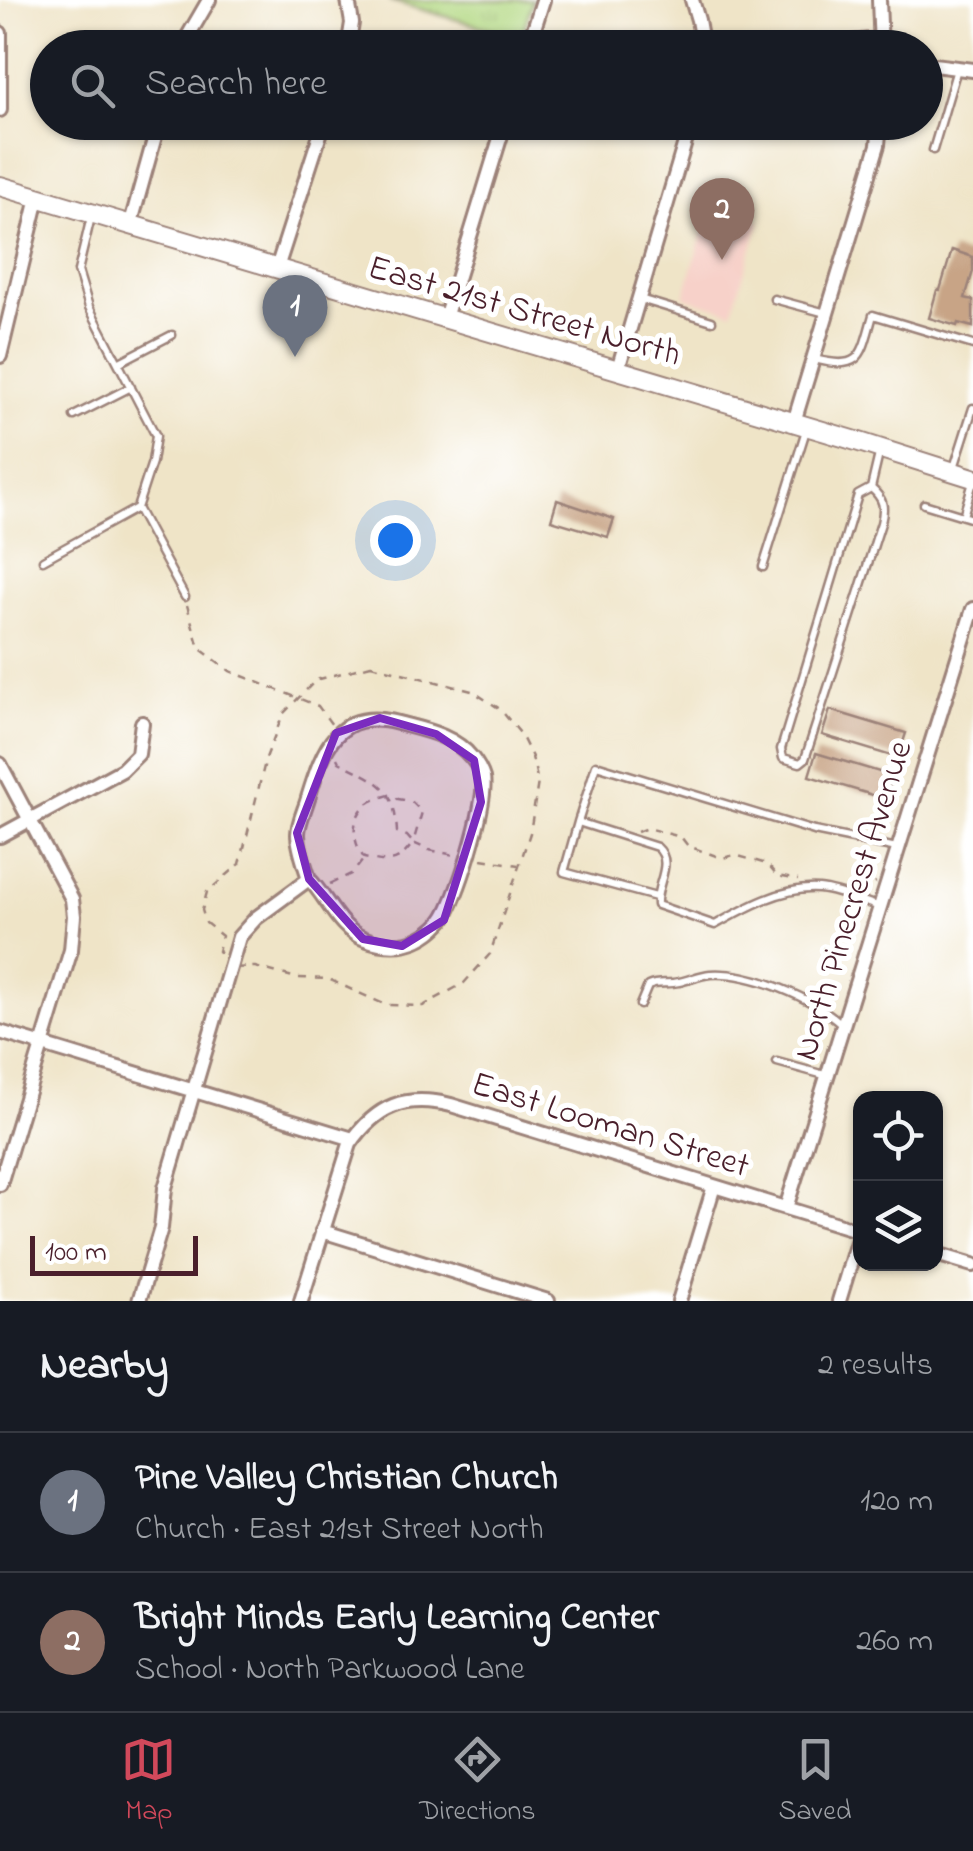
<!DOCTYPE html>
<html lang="en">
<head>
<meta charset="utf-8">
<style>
  body { margin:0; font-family:"Indie Flower",sans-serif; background:#20242c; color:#f1f3f6 }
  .controls { position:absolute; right:30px; bottom:30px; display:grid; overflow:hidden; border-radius:20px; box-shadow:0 2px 8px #0004 }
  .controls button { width:90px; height:90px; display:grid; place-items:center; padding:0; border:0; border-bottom:2px solid #363941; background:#171b24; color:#f1f3f6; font:50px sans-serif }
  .scale { position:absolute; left:30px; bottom:25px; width:168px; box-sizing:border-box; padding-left:10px; border:5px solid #4a1f2b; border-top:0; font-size:28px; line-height:35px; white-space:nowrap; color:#4a1f2b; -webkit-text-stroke:8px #fff; paint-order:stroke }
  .you { position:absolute; left:395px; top:540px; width:35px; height:35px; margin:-25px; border:8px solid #fff; border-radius:50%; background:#1a73e8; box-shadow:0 0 0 15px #1a73e833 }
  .badge { display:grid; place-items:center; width:65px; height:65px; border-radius:50%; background:#d1495b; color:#fff; font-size:32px; font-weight:700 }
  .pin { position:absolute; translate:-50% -82px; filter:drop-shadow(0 2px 5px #0008) }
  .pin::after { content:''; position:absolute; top:52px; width:35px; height:30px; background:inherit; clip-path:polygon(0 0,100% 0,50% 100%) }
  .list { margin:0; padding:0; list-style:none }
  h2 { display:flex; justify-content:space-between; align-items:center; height:130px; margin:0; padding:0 40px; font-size:42px }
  h2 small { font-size:32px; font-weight:400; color:#9ea1a6 }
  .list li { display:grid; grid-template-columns:65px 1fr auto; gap:30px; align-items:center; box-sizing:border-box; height:140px; padding:0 40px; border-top:2px solid #363941 }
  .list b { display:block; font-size:38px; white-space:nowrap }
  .list p { margin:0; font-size:32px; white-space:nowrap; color:#9ea1a6 }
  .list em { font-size:32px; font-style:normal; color:#9ea1a6 }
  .icon { flex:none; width:55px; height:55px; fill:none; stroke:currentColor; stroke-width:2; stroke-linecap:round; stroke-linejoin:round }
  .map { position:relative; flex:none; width:973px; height:1301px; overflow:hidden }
  .search { position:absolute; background:#171b24; box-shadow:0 2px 8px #0004; left:30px; right:30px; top:30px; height:110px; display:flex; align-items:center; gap:25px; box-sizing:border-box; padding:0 35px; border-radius:55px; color:#9ea1a6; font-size:38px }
  .sheet { height:410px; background:#171b24 }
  nav { display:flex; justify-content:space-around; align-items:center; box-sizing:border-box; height:140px; border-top:2px solid #363941; background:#171b24; font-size:28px; color:#9ea1a6 }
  nav a { display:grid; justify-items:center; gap:5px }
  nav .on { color:#d1495b }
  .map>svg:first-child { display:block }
</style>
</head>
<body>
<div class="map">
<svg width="973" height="1301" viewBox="0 0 973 1301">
  <defs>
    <pattern id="grass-tufts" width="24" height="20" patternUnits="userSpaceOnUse" patternTransform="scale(2.5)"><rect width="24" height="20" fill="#b2d882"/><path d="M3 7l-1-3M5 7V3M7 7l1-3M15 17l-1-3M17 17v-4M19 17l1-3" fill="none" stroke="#9bb970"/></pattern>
  </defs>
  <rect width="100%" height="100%" fill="#fff"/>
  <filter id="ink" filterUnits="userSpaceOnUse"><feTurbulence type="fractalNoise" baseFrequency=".01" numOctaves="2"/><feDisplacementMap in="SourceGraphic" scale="20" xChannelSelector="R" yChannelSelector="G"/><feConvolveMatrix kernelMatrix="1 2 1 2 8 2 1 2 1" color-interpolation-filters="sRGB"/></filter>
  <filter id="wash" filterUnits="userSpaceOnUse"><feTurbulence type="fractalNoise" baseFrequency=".0048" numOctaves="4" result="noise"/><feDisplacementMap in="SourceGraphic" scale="40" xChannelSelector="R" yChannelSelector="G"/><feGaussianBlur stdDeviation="2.25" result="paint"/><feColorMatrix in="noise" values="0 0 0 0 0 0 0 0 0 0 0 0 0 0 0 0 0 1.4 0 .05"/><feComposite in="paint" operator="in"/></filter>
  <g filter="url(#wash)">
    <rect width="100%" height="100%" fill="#efe4c7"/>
    <path fill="#f7d1c9" d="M710,207L760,222L732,312L684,297Z"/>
    <path fill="url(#grass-tufts)" stroke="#7e7c56" stroke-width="2.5" d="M388,0H533L521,38Z"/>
    <g id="blocks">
      <path fill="#c8a486" d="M952,250L973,257V271L965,298L973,300V327L958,323L957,326L929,318L937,290H940Z
        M557,500L614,519L608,537L551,520Z
        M830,710L906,733L898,758L822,735Z
        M816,753L893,776L886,799L809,776Z"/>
    </g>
  </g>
  <g filter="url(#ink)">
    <use href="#blocks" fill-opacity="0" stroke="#9c8279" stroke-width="2.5"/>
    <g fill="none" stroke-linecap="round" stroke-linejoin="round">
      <defs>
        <path id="service" d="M933,150L957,69
          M91,217L78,271L89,307L156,436L152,462L137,508L185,597
          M640,299L712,321
          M774,299L826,313
          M814,359C862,371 861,357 873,315L973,345
          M118,363L172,335
          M74,416L131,387
          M953,471L973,408
          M871,488L858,495L781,749L783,758L800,763L805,759L881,523C885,507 884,499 871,488L880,450
          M924,504L973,519
          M963,516L973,482
          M43,560L137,508
          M763,567L807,427
          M578,822L564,872L656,897
          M880,907C861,901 839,891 819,889C784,886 745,908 715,925L657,905C655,884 675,863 657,847L578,822L596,765L814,831L897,848
          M640,1005L648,986C659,981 667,985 679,982C689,980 700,975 710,974C751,971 813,998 843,1025
          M777,1062L828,1076"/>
        <path id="minor" d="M692,0L698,20L703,48
          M879,0L881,48
          M0,33V110
          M181,48L209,0
          M348,48L352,23L348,0
          M528,48L543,0
          M792,48L880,39
          M926,64L973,70
          M130,226L159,122
          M277,268L324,122
          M445,318L505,122
          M0,356L38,198
          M618,369L691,122
          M794,422L878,145L880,122
          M0,764L72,899L74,916L71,950L0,1184
          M0,836L122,770L138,754L142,723
          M0,1032L353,1139
          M786,1208L973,609
          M322,1231L548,1301
          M936,1254L973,1265
          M139,1301L161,1228L165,1188L239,937L256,918L309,879C327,897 339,930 365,939C394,950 420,945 441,922C456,906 488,800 483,778C481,771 476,763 472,758C454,735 424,730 398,723C337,707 323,749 308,798C305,809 298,823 298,834C298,848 305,865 309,879
          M301,1301L350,1144C377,1105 405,1094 451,1105L860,1231
          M679,1301L714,1186
          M839,1301L860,1232"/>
        <path id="secondary" d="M0,186L853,440L973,478"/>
      </defs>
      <use href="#service" stroke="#9c8279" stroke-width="11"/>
      <use href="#minor" stroke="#9c8279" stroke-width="18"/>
      <use href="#secondary" stroke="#9c8279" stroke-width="22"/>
      <path stroke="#9c8279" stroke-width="2.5" stroke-dasharray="8 8" stroke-linecap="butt" d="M718,48L717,43L786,37
        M187,605L199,648L230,671L318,706L332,725
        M371,665L472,691L500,709L520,733L532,757L538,782L530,833L490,954L464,983L423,1006L386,1005L328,979L297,978L255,967L231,968L218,951L222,936L206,923L202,910L207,892L240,864L266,758L283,714L316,680Z
        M337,758L339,762C379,783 394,783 397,832L407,836L413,843C397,865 390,863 364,858C352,841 350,819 367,804C373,799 384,797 392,794L398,799L411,801L422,812L413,843L429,850L454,855
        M637,832L647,828L681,837L688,846L722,858L735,855L767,864L777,876L798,880
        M482,859L518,865
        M330,884L353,873L363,860
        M860,890L876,883"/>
      <use href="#service" stroke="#fff" stroke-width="6"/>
      <use href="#minor" stroke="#fff" stroke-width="12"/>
      <use href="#secondary" stroke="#fff" stroke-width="18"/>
    </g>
  </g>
  <path fill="#7b2cbf" fill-opacity="0.2" stroke="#7b2cbf" stroke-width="8" stroke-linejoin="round" d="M380,718L436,734L474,760L481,802L444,920L402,946L363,939L309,879L297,833L336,733Z"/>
  <g text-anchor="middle" stroke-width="10" stroke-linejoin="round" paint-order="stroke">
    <g font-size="35" fill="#4a1f2b" stroke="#fff">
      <text transform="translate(525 309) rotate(16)" y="12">East 21st Street North</text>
      <text transform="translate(851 900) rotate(-73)" y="12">North Pinecrest Avenue</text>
      <text transform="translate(611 1123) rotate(17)" y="12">East Looman Street</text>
    </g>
  </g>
</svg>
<div class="controls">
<button><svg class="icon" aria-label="locate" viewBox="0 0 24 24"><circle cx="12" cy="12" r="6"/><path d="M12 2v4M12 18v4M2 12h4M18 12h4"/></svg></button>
<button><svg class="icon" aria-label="layers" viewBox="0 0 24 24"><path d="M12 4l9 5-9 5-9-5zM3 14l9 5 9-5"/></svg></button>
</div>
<div class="scale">100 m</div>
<div class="you"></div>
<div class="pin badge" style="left:295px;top:357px;background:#6b7280">1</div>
<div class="pin badge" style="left:722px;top:260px;background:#8d6e63">2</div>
<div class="search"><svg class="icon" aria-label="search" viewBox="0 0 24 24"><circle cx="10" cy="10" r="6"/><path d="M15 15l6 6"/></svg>Search here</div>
</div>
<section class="sheet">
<h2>Nearby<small>2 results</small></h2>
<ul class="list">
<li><span class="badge" style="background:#6b7280">1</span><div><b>Pine Valley Christian Church</b><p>Church · East 21st Street North</p></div><em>120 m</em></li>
<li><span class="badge" style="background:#8d6e63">2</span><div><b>Bright Minds Early Learning Center</b><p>School · North Parkwood Lane</p></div><em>260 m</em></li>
</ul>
</section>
<nav>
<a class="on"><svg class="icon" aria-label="map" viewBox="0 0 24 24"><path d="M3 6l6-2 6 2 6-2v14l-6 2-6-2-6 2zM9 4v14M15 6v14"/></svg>Map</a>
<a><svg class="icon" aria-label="directions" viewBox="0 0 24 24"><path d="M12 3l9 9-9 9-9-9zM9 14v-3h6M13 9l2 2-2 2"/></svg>Directions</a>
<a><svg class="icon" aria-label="saved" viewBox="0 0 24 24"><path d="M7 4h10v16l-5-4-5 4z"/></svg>Saved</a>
</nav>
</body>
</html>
